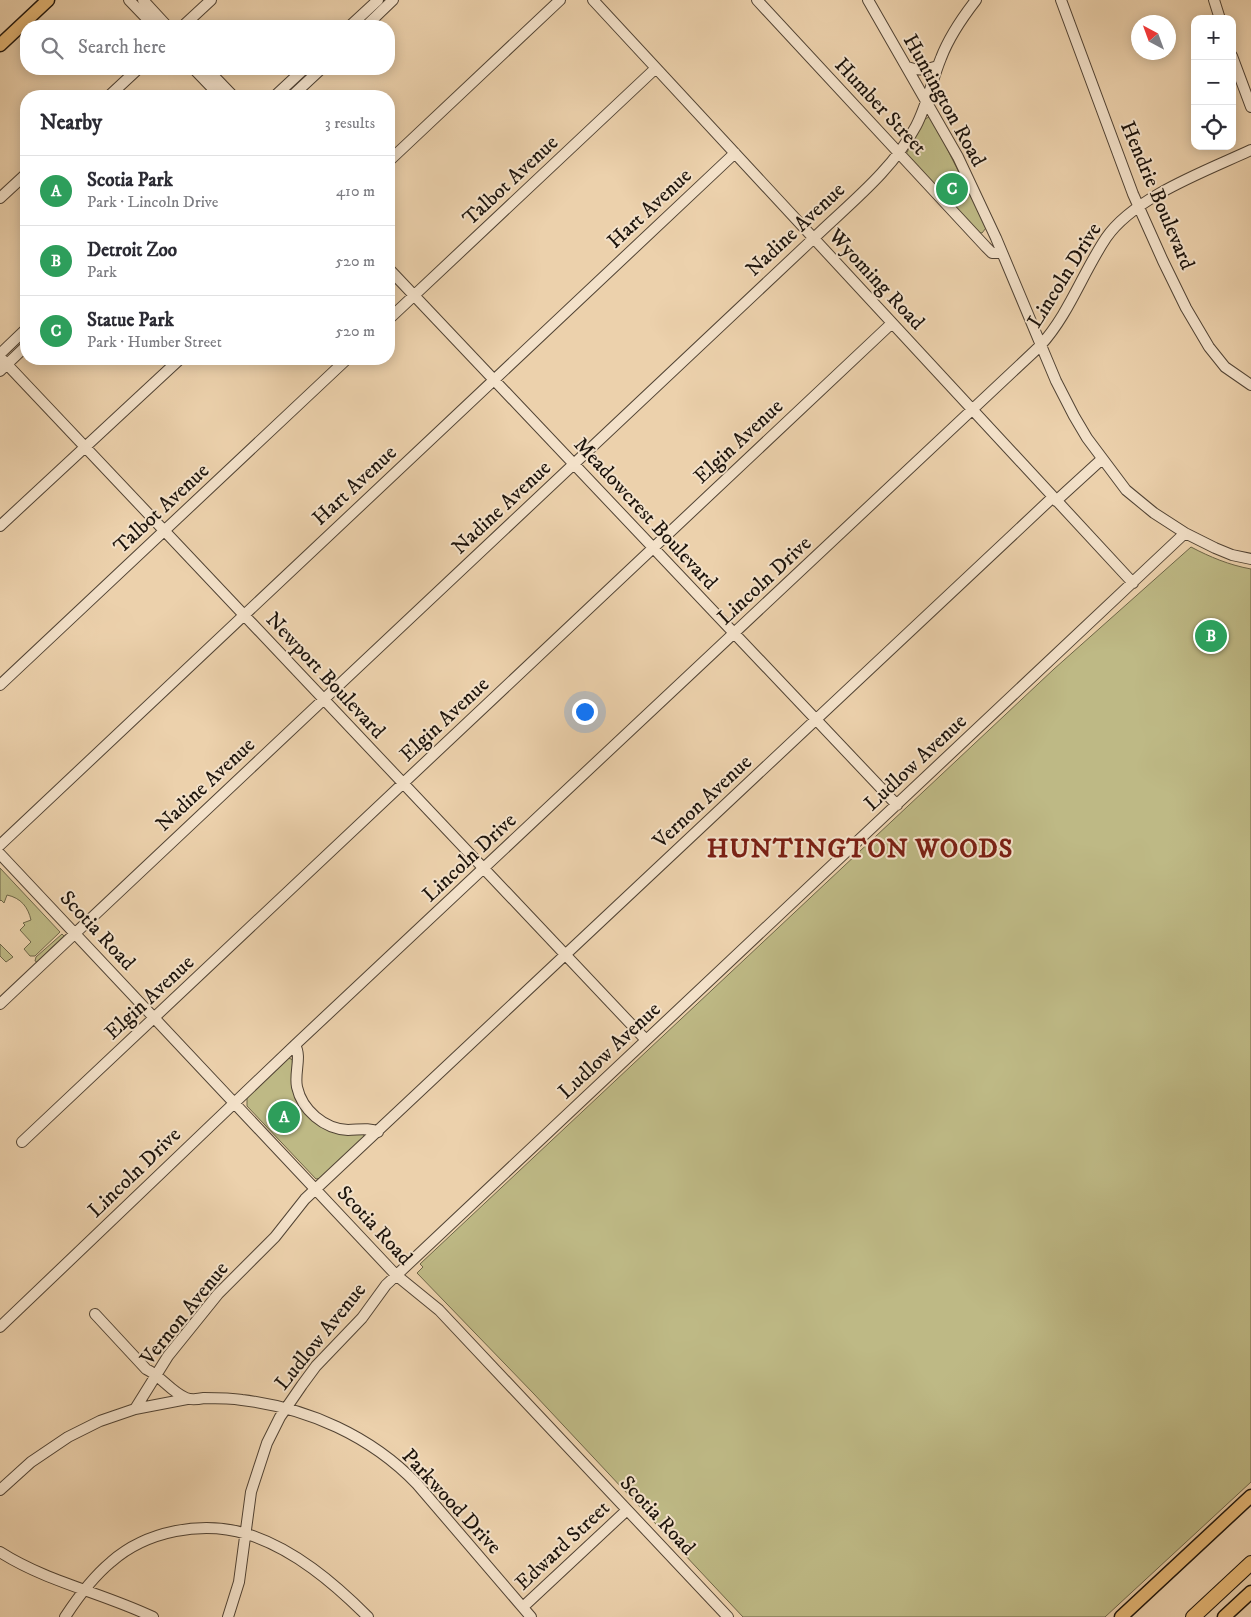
<!DOCTYPE html>
<html lang="en">
<head>
<meta charset="utf-8">
<style>
  body { margin:0; font-family:"IM FELL DW Pica",serif; background:#f2f2f3; color:#2b2b33 }
  .controls { position:absolute; right:15px; top:15px; display:grid; overflow:hidden; border-radius:10px; box-shadow:0 2px 12px #0003 }
  .controls button { width:45px; height:45px; display:grid; place-items:center; padding:0; border:0; border-bottom:1px solid #e1e1e2; background:#fff; color:#2b2b33; font:25px sans-serif }
  .compass { position:absolute; left:1131px; top:15px; width:45px; height:45px; border-radius:50%; background:#fff; box-shadow:0 2px 12px #0003; rotate:319deg }
  .you { position:absolute; left:584px; top:711px; width:18px; height:18px; margin:-12px; border:4px solid #fff; border-radius:50%; background:#1a73e8; box-shadow:0 0 0 8px #1a73e833 }
  .badge { display:grid; place-items:center; width:32px; height:32px; border-radius:50%; background:#1a73e8; color:#fff; font-size:16px; font-weight:700 }
  .pin { position:absolute; translate:-50% -50%; border:2px solid #fff; box-shadow:0 1px 5px #0006 }
  .list { margin:0; padding:0; list-style:none }
  h2 { display:flex; justify-content:space-between; align-items:center; height:65px; margin:0; padding:0 20px; font-size:21px }
  h2 small { font-size:16px; font-weight:400; color:#7c7c81 }
  .list li { display:grid; grid-template-columns:32px 1fr auto; gap:15px; align-items:center; box-sizing:border-box; height:70px; padding:0 20px; border-top:1px solid #e1e1e2 }
  .list b { display:block; font-size:19px; white-space:nowrap }
  .list p { margin:0; font-size:16px; white-space:nowrap; color:#7c7c81 }
  .list em { font-size:16px; font-style:normal; color:#7c7c81 }
  .icon { flex:none; width:28px; height:28px; fill:none; stroke:currentColor; stroke-width:2; stroke-linecap:round; stroke-linejoin:round }
  .map { position:relative; flex:none; width:1251px; height:1617px; overflow:hidden }
  .search { position:absolute; background:#fff; box-shadow:0 2px 12px #0003; left:20px; top:20px; width:375px; height:55px; display:flex; align-items:center; gap:12px; box-sizing:border-box; padding:0 18px; border-radius:20px; color:#7c7c81; font-size:19px }
  .panel { position:absolute; background:#fff; box-shadow:0 2px 12px #0003; left:20px; top:90px; width:375px; height:275px; border-radius:20px }
  .map>svg:first-child { display:block }
</style>
</head>
<body>
<div class="map">
<svg width="1251" height="1617" viewBox="0 0 1251 1617">
  <rect width="100%" height="100%" fill="#ecd1ac"/>
  <filter id="stains"><feTurbulence type="fractalNoise" baseFrequency=".004" numOctaves="4"/><feColorMatrix values="0 0 0 0 .2 0 0 0 0 .09 0 0 0 0 .02 0 0 0 .5 -.17"/></filter>
  <radialGradient id="worn" r=".72"><stop offset=".6" stop-color="#630" stop-opacity="0"/><stop offset="1" stop-color="#630" stop-opacity=".3"/></radialGradient>
  <path fill="#beb985" stroke="#6e6648" d="M929,117L932,119L983,220L986,228L982,233L977,232L906,154L925,119Z
    M1191,547C1210,557 1229,565 1251,569V1482L1105,1617H743L534,1394L417,1273L423,1267L420,1264L1054,669Z
    M0,868L60,932L35,956H30L24,949L31,942L20,930L25,925L23,923L31,920C28,907 21,898 7,895L4,903L1,900L0,901Z
    M62,934L64,936L37,962L35,961L36,957Z
    M0,944L13,957L6,962L0,956Z
    M289,1058L293,1060L309,1115L364,1135V1137L321,1178L316,1179L247,1106V1097Z"/>
  <g fill="none" stroke-linecap="round" stroke-linejoin="round">
    <defs>
      <path id="minor" d="M129,0L154,26
        M143,0L167,26
        M593,0L1133,583
        M757,0L986,247L992,253H1002
        M868,0L958,157L996,238L1056,381L1074,416L1087,438L1126,490L1154,513L1185,533L1215,548L1232,555L1251,559
        M1061,0L1133,194L1163,261L1186,308L1209,347L1225,367L1251,385
        M1214,0L1220,19
        M183,26L211,0
        M350,26L378,0
        M366,26L393,0
        M1232,56L1251,107
        M907,67C918,71 926,70 938,66
        M194,69L220,96
        M207,69L233,96
        M109,96L138,69
        M275,96L304,69
        M292,96L321,69
        M389,161L560,0
        M0,198L26,174
        M389,269L897,805
        M389,319L656,68
        M0,354L26,329
        M0,357L646,1040
        M0,371L26,346
        M1056,501L1102,459
        M0,526L180,359
        M0,685L347,359
        M0,845L735,153
        M0,854L396,1275L439,1310L728,1617
        M0,1004L814,238C849,204 892,171 916,126C927,105 932,80 941,58C949,37 962,18 976,0
        M295,1045C302,1057 294,1073 297,1087C302,1110 324,1129 348,1130C358,1130 369,1127 378,1132
        M22,1142L891,324
        M95,1314L146,1369C161,1376 171,1392 186,1398C191,1400 199,1399 204,1398C217,1398 230,1398 242,1400C308,1408 371,1436 417,1484L531,1617
        M0,1327L295,1045L1040,346C1069,314 1082,274 1106,238C1134,197 1206,171 1251,150
        M135,1409L187,1399
        M0,1490L31,1462L68,1437L100,1421L135,1409L168,1356L218,1294L275,1237L305,1199L1052,498
        M0,1552C47,1582 103,1593 153,1617
        M523,1607L627,1510
        M65,1617C78,1597 93,1577 111,1562C146,1531 202,1520 247,1534C294,1549 334,1583 368,1617
        M228,1617L239,1582L251,1492L267,1443L280,1417L302,1385L316,1366L362,1318L386,1285L1185,533"/>
      <path id="major" d="M0,45L48,0
        M1121,1617L1251,1496
        M1224,1617L1251,1592"/>
      <path id="highway" d="M1193,1617L1251,1563"/>
    </defs>
    <use href="#minor" stroke="#514334" stroke-width="12"/>
    <use href="#major" stroke="#1d140c" stroke-width="15"/>
    <use href="#highway" stroke="#1d140c" stroke-width="16"/>
    <use href="#minor" stroke="#f3e1c9" stroke-width="10"/>
    <use href="#major" stroke="#e6b876" stroke-width="12"/>
    <use href="#highway" stroke="#e6b876" stroke-width="14"/>
  </g>
  <g text-anchor="middle" stroke-width="4" stroke-linejoin="round" paint-order="stroke">
    <g font-size="21" fill="#1d140c" stroke="#f3e1c9">
      <text transform="translate(945 100) rotate(61)" y="7">Huntington Road</text>
      <text transform="translate(881 106) rotate(47)" y="7">Humber Street</text>
      <text transform="translate(510 180) rotate(-43)" y="7">Talbot Avenue</text>
      <text transform="translate(1158 195) rotate(67)" y="7">Hendrie Boulevard</text>
      <text transform="translate(649 208) rotate(-43)" y="7">Hart Avenue</text>
      <text transform="translate(795 229) rotate(-43)" y="7">Nadine Avenue</text>
      <text transform="translate(1064 275) rotate(-58)" y="7">Lincoln Drive</text>
      <text transform="translate(877 279) rotate(47)" y="7">Wyoming Road</text>
      <text transform="translate(738 441) rotate(-43)" y="7">Elgin Avenue</text>
      <text transform="translate(354 485) rotate(-43)" y="7">Hart Avenue</text>
      <text transform="translate(501 507) rotate(-43)" y="7">Nadine Avenue</text>
      <text transform="translate(161 508) rotate(-43)" y="7">Talbot Avenue</text>
      <text transform="translate(646 513) rotate(47)" y="7">Meadowcrest Boulevard</text>
      <text transform="translate(764 580) rotate(-43)" y="7">Lincoln Drive</text>
      <text transform="translate(326 675) rotate(47)" y="7">Newport Boulevard</text>
      <text transform="translate(444 719) rotate(-43)" y="7">Elgin Avenue</text>
      <text transform="translate(915 762) rotate(-43)" y="7">Ludlow Avenue</text>
      <text transform="translate(205 784) rotate(-43)" y="7">Nadine Avenue</text>
      <text transform="translate(702 801) rotate(-43)" y="7">Vernon Avenue</text>
      <text transform="translate(469 857) rotate(-43)" y="7">Lincoln Drive</text>
      <text transform="translate(98 930) rotate(47)" y="7">Scotia Road</text>
      <text transform="translate(149 997) rotate(-43)" y="7">Elgin Avenue</text>
      <text transform="translate(609 1050) rotate(-43)" y="7">Ludlow Avenue</text>
      <text transform="translate(134 1172) rotate(-44)" y="7">Lincoln Drive</text>
      <text transform="translate(375 1225) rotate(47)" y="7">Scotia Road</text>
      <text transform="translate(184 1313) rotate(-51)" y="7">Vernon Avenue</text>
      <text transform="translate(320 1336) rotate(-51)" y="7">Ludlow Avenue</text>
      <text transform="translate(452 1501) rotate(47)" y="7">Parkwood Drive</text>
      <text transform="translate(658 1515) rotate(47)" y="7">Scotia Road</text>
      <text transform="translate(562 1545) rotate(-43)" y="7">Edward Street</text>
    </g>
    <g font-size="26" font-weight="bold" letter-spacing="1" fill="#7a1f14" stroke="#f3e1c9">
      <text x="860" y="857">HUNTINGTON WOODS</text>
    </g>
  </g>
  <rect width="100%" height="100%" filter="url(#stains)"/>
  <rect width="100%" height="100%" fill="url(#worn)"/>
</svg>
<div class="controls">
<button>+</button>
<button>−</button>
<button><svg class="icon" aria-label="locate" viewBox="0 0 24 24"><circle cx="12" cy="12" r="6"/><path d="M12 2v4M12 18v4M2 12h4M18 12h4"/></svg></button>
</div>
<svg class="compass" viewBox="-18 -18 36 36"><path d="M0-13l5 13h-10z" fill="#e53935"/><path d="M0 13l5-13h-10z" fill="#7c7c81"/></svg>
<div class="you"></div>
<div class="pin badge" style="left:284px;top:1117px;background:#2e9e5b">A</div>
<div class="pin badge" style="left:1211px;top:636px;background:#2e9e5b">B</div>
<div class="pin badge" style="left:952px;top:189px;background:#2e9e5b">C</div>
<div class="search"><svg class="icon" aria-label="search" viewBox="0 0 24 24"><circle cx="10" cy="10" r="6"/><path d="M15 15l6 6"/></svg>Search here</div>
<section class="panel">
<h2>Nearby<small>3 results</small></h2>
<ul class="list">
<li><span class="badge" style="background:#2e9e5b">A</span><div><b>Scotia Park</b><p>Park · Lincoln Drive</p></div><em>410 m</em></li>
<li><span class="badge" style="background:#2e9e5b">B</span><div><b>Detroit Zoo</b><p>Park</p></div><em>520 m</em></li>
<li><span class="badge" style="background:#2e9e5b">C</span><div><b>Statue Park</b><p>Park · Humber Street</p></div><em>520 m</em></li>
</ul>
</section>
</div>
</body>
</html>
